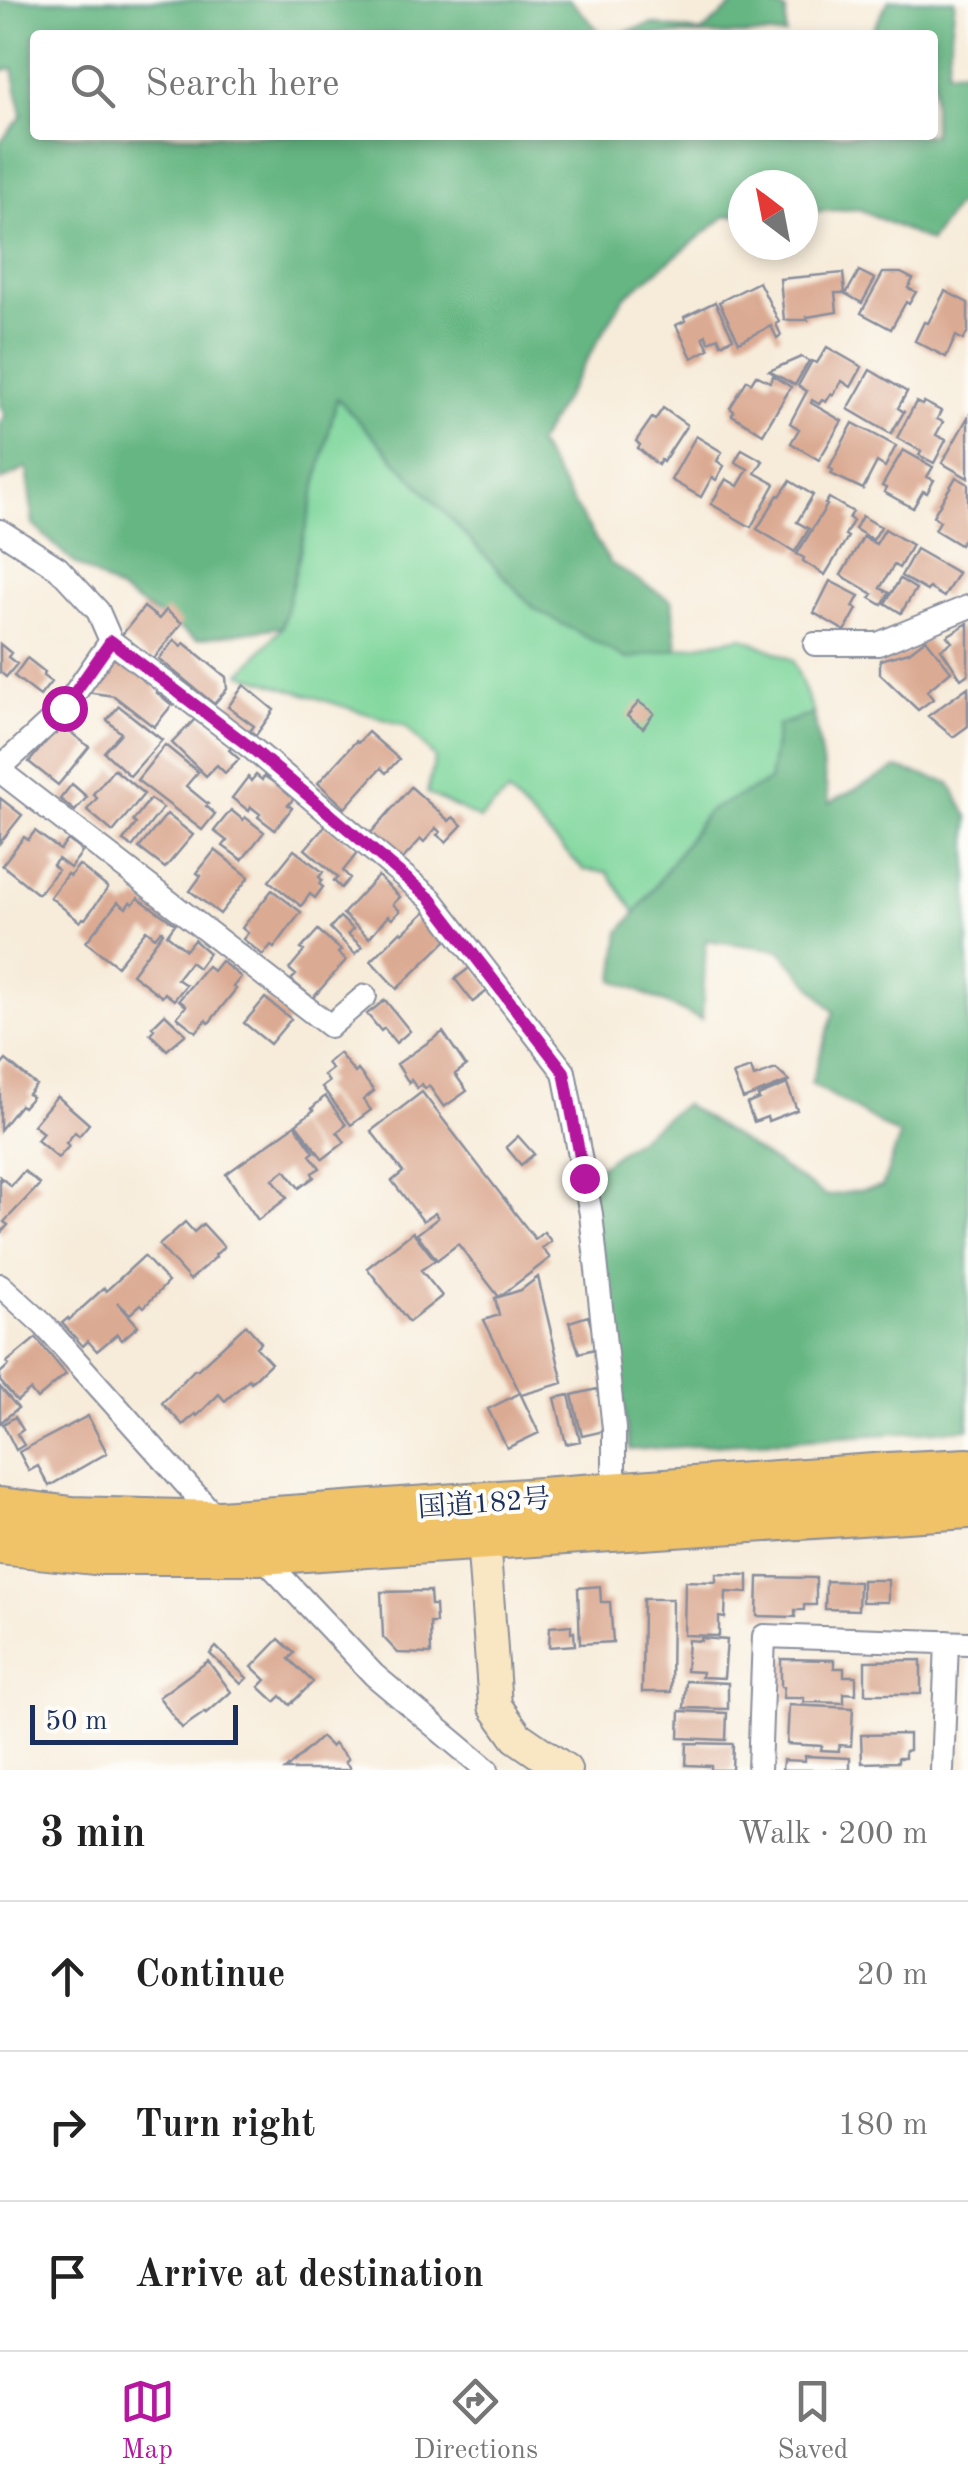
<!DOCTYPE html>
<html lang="en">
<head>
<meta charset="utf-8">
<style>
  body { margin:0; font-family:"Old Standard TT","Noto Serif JP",serif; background:#f2f2f2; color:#222 }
  .compass { position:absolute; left:728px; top:170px; width:90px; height:90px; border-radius:50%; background:#fff; box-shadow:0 5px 15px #0003; rotate:328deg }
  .scale { position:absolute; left:30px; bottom:25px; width:208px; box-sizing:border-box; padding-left:10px; border:5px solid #1b2f5e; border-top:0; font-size:28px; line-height:35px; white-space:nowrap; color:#1b2f5e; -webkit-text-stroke:8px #fdfcf7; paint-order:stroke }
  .stop { position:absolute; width:30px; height:30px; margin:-22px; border:8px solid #b5179e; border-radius:50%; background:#fff }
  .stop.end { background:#b5179e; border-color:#fff; box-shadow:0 2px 10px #0008 }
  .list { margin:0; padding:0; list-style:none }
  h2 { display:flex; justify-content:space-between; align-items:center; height:130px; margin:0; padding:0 40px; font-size:42px }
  h2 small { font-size:32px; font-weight:400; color:#767676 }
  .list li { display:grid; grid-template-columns:65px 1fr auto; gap:30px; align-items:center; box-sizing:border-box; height:150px; padding:0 40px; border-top:2px solid #e0e0e0 }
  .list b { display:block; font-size:38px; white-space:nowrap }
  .list em { font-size:32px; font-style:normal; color:#767676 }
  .icon { flex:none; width:55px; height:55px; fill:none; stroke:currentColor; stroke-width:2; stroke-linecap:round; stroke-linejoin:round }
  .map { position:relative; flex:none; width:968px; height:1770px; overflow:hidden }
  .search { position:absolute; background:#fff; box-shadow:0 5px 15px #0003; left:30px; right:30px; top:30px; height:110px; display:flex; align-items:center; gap:25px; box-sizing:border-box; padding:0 35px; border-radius:10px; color:#767676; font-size:38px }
  .sheet { height:580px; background:#fff }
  nav { display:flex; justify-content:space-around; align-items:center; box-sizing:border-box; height:140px; border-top:2px solid #e0e0e0; background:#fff; font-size:28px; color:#767676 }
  nav a { display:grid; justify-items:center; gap:5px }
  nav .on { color:#b5179e }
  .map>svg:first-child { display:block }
</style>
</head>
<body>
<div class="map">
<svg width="968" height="1770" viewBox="0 0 968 1770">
  <rect width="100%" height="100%" fill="#fdfcf7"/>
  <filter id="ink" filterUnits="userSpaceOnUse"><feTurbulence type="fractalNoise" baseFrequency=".01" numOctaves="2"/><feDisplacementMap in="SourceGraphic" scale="20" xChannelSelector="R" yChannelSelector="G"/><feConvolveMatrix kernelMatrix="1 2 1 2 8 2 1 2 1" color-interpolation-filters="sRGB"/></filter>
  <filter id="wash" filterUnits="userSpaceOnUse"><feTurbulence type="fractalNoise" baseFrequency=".0048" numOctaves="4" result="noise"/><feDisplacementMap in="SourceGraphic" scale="40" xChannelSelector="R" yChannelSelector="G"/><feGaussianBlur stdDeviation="2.25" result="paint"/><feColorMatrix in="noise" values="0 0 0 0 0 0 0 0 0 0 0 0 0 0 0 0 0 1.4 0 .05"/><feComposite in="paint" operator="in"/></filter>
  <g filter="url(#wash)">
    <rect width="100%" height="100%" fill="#f7ecda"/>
    <path fill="#7cd59a" stroke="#4c827c" stroke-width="2.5" d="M337,398L535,609L627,658L742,637L793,660L814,714L778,725L769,781L707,812L636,913L607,872L584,870L508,793L480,819L427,793L435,758L406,726L241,674L282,627Z"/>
    <path fill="#65b682" stroke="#407270" stroke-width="2.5" d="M0,0H570L603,35H35V135H933V35H870L889,0H955L947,71L968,70V205L955,206L930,242L859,209L803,212V185H743V215L726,216L624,297L537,444L610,563L672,601L677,649L627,659L535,609L337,398L282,627L196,639L73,562L33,525L27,468L0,481V422L5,416L0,405V142L22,116L13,68L0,71Z
      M739,0H762L786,11V35H615L652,24L701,33Z
      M814,714L829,803L897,768L950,783L968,817V1429L630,1450L584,1178L684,1104L826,1196L882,1187L900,1136L811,1083L834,1012L780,950L706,940L702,1020L614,980L620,932L649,896L707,812L769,781L778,725Z"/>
    <g id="blocks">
      <path fill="#dbaa93" d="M859,271L875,279L862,303L846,294Z
        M843,273L845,293H835L837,312L807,317L808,320H784L780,279Z
        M883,273H901L913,279L908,288L916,292L909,304L906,302L891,329L861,313Z
        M759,282L779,322L776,324L781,335L777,338L771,326L739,342L719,302Z
        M945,291L968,303V331L963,340L956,336L946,357L915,341L924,322L928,323Z
        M715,302L733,338L721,344L718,337L709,342L706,335L703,337L709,349L692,358L676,325L685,321L684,317Z
        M827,347L862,367L851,387L842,381L833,395L831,394L826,402L822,400L819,404L812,400L811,403L842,421L819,460L791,443L799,429L790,423L807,391L798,386L812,361L817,363Z
        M801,357L809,361L795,385L769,371Z
        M870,370L907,392L898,408L904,412L891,434L848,409Z
        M756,375L770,382L773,376L791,387L763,434L732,415L734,411L730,408L747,380L751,383Z
        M916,402L922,405L924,402L941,411L937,419L943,422L936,435L946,440L934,463L919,455L921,451L897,438Z
        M663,408L687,425L663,462L661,460L658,465L638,448L640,445L636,441L652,418L655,420Z
        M968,417V478L942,463Z
        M853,423L896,446L885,467L877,462L863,489L831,474L833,470L829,468Z
        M696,436L722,452L717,461L724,466L716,480L712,477L701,497L671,480Z
        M742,449L763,461L755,473L775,484L751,527L711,504L726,479L738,486L748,469L735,462Z
        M903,450L933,467L927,477L934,480L927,493L923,491L913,508L884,492L886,488L882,486Z
        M956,477L968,484V532L960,545L935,530L940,521L933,516Z
        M790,481L813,495L797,522L809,529L795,552L757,529L778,495L780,496Z
        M829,498L853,512L849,518L853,521L845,535L848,537L825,575L803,561L804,558L797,554L827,505L825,504Z
        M862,516L881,527L873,540L855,529Z
        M885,529L912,545L899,568L894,565L880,588L889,593L882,605L870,598L873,594L841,575L863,537L876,544Z
        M916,549L958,573L944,597L929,588L927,591L901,576Z
        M900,579L916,589L901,613L885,603Z
        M830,581L859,596L853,607L857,609L845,631L814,613Z
        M144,607L159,619L166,610L182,623L152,661L121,636Z
        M968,623V674L961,679L941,649L952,642L947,636Z
        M926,639L951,671L927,691L933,699L918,710L880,674V660L909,652Z
        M174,640L181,646L184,643L226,677L227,689L214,704L159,659Z
        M0,644L11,653L8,657L17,664L6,677L0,672Z
        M116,654L159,687L156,692L172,705L154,727L114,696L86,692Z
        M27,658L45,672L43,676L51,682L40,696L14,676Z
        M244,685L274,710L256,735L250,731L254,726L228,707Z
        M968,687V726L953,737L928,716Z
        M639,702L654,713L643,728L627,716Z
        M119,706L162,740L130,776L104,752L121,733L107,720Z
        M199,715L232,747L229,750L239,759L225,773L217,765L206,776L172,743Z
        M63,726L89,747L58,785L29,762L54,732L56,734Z
        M368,732L399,759L386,773L381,768L345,808L318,783L356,741L358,743Z
        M165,745L198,772L186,786L208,804L206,806L215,814L202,830L137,780Z
        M114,769L144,794L113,832L87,810L97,798L93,794Z
        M256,775L262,780L264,776L273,782L275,780L295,797L288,805L292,808L275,830L258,817L260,814L251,807L249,811L232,798L248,777L251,781Z
        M72,784L87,797L75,811L60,799Z
        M411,787L449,821L453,817L462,825L446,842L437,835L440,832L436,828L424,842L421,839L401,861L370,834Z
        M0,798L22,815L0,843Z
        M150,799L163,808L132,847L123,841L136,824L133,821Z
        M231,810L243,820L245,817L264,832L242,860L223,846L227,841L214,831Z
        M167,814L193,835L165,868L139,848Z
        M327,824L359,851L343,871L350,878L341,888L334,881L338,877L305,849Z
        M35,831L60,850L68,840L83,851L70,868L58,859L53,865L58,870L38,894L2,865L24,837L28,840Z
        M215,850L249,877L220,914L190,891L201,876L197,873Z
        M294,850L323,872L319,877L322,880L319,884L323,887L315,898L310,894L301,906L269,881Z
        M79,865L108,888L85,919L83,918L80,922L50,897L67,874L70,876Z
        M378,876L400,897L393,904L400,911L392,919L388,916L369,938L343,914Z
        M272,890L301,912L274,948L271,945L263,955L243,939L248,933L242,928Z
        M138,898L175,924L167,935L186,950L194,940L209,953L198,968L190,962L177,979L186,985L174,1000L165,993L162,997L132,974L163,932L161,930L155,937L146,930L117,966L86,942L118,902L126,908L130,902L133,904Z
        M427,910L451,936L397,989L371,961L401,931L403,933Z
        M340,917L353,929L348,934L362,947L355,954L330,928Z
        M318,930L341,950L338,953L346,960L313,998L291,980L296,975L289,969L304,951L301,949Z
        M221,961L241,977L233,987L236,989L209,1023L206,1020L196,1032L177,1017L186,1006L179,1000L207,966L213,971Z
        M473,965L491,988L473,1002L455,979Z
        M265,998L291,1019L270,1044L244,1023Z
        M385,1000L410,1031L396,1043L384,1028L381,1031L367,1014Z
        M165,1014L186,1034L167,1050L150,1034L154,1029L152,1027Z
        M443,1032L466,1066L455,1074L467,1091L444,1107L429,1086L425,1089L422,1084L417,1088L411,1080L409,1083L397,1064Z
        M339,1053L355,1073L358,1070L374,1091L363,1100L371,1110L351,1125L322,1087L329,1082L324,1075L332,1069L327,1063Z
        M6,1060L36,1085L28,1094L32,1097L23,1107L20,1105L0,1130V1067Z
        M751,1068L754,1077L776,1069L789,1081L743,1099L733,1074Z
        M787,1084L797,1110L768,1121L767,1117L754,1122L747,1104L759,1099L758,1096Z
        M422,1092L535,1239L544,1232L551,1241L542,1248L550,1258L499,1297L521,1290L538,1277L563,1383L521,1395L539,1433L507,1448L488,1409L520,1393L484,1320L499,1315L495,1298L499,1297L458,1244L437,1260L417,1234L438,1218L435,1213L423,1221L392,1181L403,1172L371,1131Z
        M57,1096L89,1124L79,1136L75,1132L66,1143L69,1146L58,1158L37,1140L43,1133L33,1125Z
        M325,1096L346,1125L337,1132L345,1142L323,1159L296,1124L314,1110L312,1108Z
        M295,1125L314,1152L310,1155L320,1168L312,1173L314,1177L299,1188L285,1170L273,1179L287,1198L258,1220L226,1174Z
        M518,1136L534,1154L521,1165L506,1147Z
        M24,1171L40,1184L4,1222L8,1225L0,1234V1177L11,1186Z
        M185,1222L194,1232L203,1224L224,1247L215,1255L216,1257L190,1280L159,1245Z
        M413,1232L435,1260L421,1270L442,1296L409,1322L367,1268Z
        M144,1256L168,1282L144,1307L141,1304L130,1314L117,1302L138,1326L122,1340L117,1334L97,1351L88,1341L83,1346L62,1323L68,1318L69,1320L104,1288L106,1291Z
        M588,1316L598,1348L579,1353L569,1322Z
        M246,1325L261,1342L256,1347L271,1363L251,1382L249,1379L225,1401L219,1394L197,1416L195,1414L183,1425L162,1403L195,1369L197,1370Z
        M36,1338L66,1374L37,1399L30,1390L17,1401L0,1381V1373L9,1365L7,1362Z
        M0,1387L18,1408L0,1423Z
        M597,1389L605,1425L600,1432L582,1436L572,1395Z
        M569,1395L580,1441L566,1444L555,1398Z
        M88,1416L107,1453L49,1486L38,1466L29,1471L19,1452Z
        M15,1417L23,1430L17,1434L24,1445L16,1450L3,1424Z
        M716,1574L748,1575V1593L726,1592L725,1618L719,1617V1636L684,1635L685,1581L716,1582Z
        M758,1577L816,1578V1605H804V1610H795V1617L757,1616Z
        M862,1580H888V1602H862Z
        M826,1581L859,1582L858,1610L825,1609Z
        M600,1586L601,1602H610L613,1642L580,1644L578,1588Z
        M430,1591L431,1605H435L436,1623H430L431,1654L398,1653L383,1637L381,1592Z
        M643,1599H672L671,1692H642Z
        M571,1625V1633L574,1632L575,1645L549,1647L550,1627Z
        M701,1638L727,1640L724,1678L701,1677L702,1672L686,1671L688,1640L701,1641Z
        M279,1639L294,1653L289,1659L313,1682L290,1705L281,1696L275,1702L259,1687L266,1680L252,1667Z
        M216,1647L247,1678L241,1684L210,1654Z
        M781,1659L834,1660V1668H844V1676H856V1694L844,1693V1703L804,1702V1698H783L784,1687L781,1686Z
        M921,1660V1694H865V1661Z
        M208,1661L231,1692L206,1714L205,1712L182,1728L159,1697Z
        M686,1681L728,1683V1709L684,1708Z
        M789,1705L853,1708L851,1746L839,1745V1751L821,1750L822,1746L787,1744Z
        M680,1711L727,1713L726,1740L679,1738Z
        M909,1734V1750L905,1751V1758H898V1762L862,1763L861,1735Z
        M321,1737L331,1747L334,1744L348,1759L345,1762L350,1768L347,1770H285Z
        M687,1743L733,1744L732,1770H711V1766L686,1765Z
        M805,1756L850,1758V1770H782L783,1760L805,1761Z"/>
    </g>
  </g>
  <g filter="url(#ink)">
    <use href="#blocks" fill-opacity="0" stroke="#898e9c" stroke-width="2.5"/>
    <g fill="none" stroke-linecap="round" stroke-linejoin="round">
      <defs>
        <path id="street" d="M0,531L58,568L98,611L111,641L254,750L431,899L564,1072L591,1214L614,1429V1500
          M815,644H878L968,607
          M0,768L64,709L111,641
          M0,771L330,1026L365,996
          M0,1285L44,1325L218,1520
          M259,1553L374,1675L487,1770
          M759,1770L764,1636L968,1643
          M942,1770L947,1642"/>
        <path id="secondary" d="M480,1517L483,1538L495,1706L517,1737L565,1770"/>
        <path id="highway" d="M0,1509L72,1518L220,1522L888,1474L968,1470
          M0,1543L94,1553H259L968,1507"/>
      </defs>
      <use href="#street" stroke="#898e9c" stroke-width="26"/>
      <use href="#secondary" stroke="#898e9c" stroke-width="36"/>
      <use href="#highway" stroke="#898e9c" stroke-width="46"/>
      <use href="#street" stroke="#fff" stroke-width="22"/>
      <use href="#secondary" stroke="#f9e7c3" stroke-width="32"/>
      <use href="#highway" stroke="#f0c369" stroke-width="42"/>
    </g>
  </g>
  <g fill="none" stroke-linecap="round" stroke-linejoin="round" filter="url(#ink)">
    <path stroke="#b5179e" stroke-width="12" d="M64,708L111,641L254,750L431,899L564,1072L584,1178"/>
  </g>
  <g text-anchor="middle" stroke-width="8" stroke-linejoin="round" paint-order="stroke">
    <g font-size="28" fill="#1b2f5e" stroke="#fdfcf7">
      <text transform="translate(484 1502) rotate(-4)" y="10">国道182号</text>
    </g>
  </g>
</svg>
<svg class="compass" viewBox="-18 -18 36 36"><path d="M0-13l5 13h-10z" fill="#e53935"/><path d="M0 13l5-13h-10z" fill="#767676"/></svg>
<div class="scale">50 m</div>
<div class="stop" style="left:64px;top:708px"></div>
<div class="stop end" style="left:584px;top:1178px"></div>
<div class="search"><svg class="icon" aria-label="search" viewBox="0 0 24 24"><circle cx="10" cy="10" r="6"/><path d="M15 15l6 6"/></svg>Search here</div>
</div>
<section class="sheet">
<h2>3 min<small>Walk · 200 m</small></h2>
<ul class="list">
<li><svg class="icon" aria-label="ahead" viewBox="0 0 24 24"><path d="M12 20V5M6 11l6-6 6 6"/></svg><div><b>Continue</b></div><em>20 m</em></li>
<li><svg class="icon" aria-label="right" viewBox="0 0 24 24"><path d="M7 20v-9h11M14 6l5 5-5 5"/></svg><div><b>Turn right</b></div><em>180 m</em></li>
<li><svg class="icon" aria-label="arrive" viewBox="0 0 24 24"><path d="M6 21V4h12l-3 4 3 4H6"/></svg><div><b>Arrive at destination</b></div></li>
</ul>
</section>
<nav>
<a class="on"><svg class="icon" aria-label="map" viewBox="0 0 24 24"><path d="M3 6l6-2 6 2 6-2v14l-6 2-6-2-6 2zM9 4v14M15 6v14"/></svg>Map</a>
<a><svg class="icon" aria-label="directions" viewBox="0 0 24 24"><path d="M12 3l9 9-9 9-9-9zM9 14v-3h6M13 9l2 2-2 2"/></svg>Directions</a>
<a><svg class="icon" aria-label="saved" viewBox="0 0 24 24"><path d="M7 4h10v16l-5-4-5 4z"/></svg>Saved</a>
</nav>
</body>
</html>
